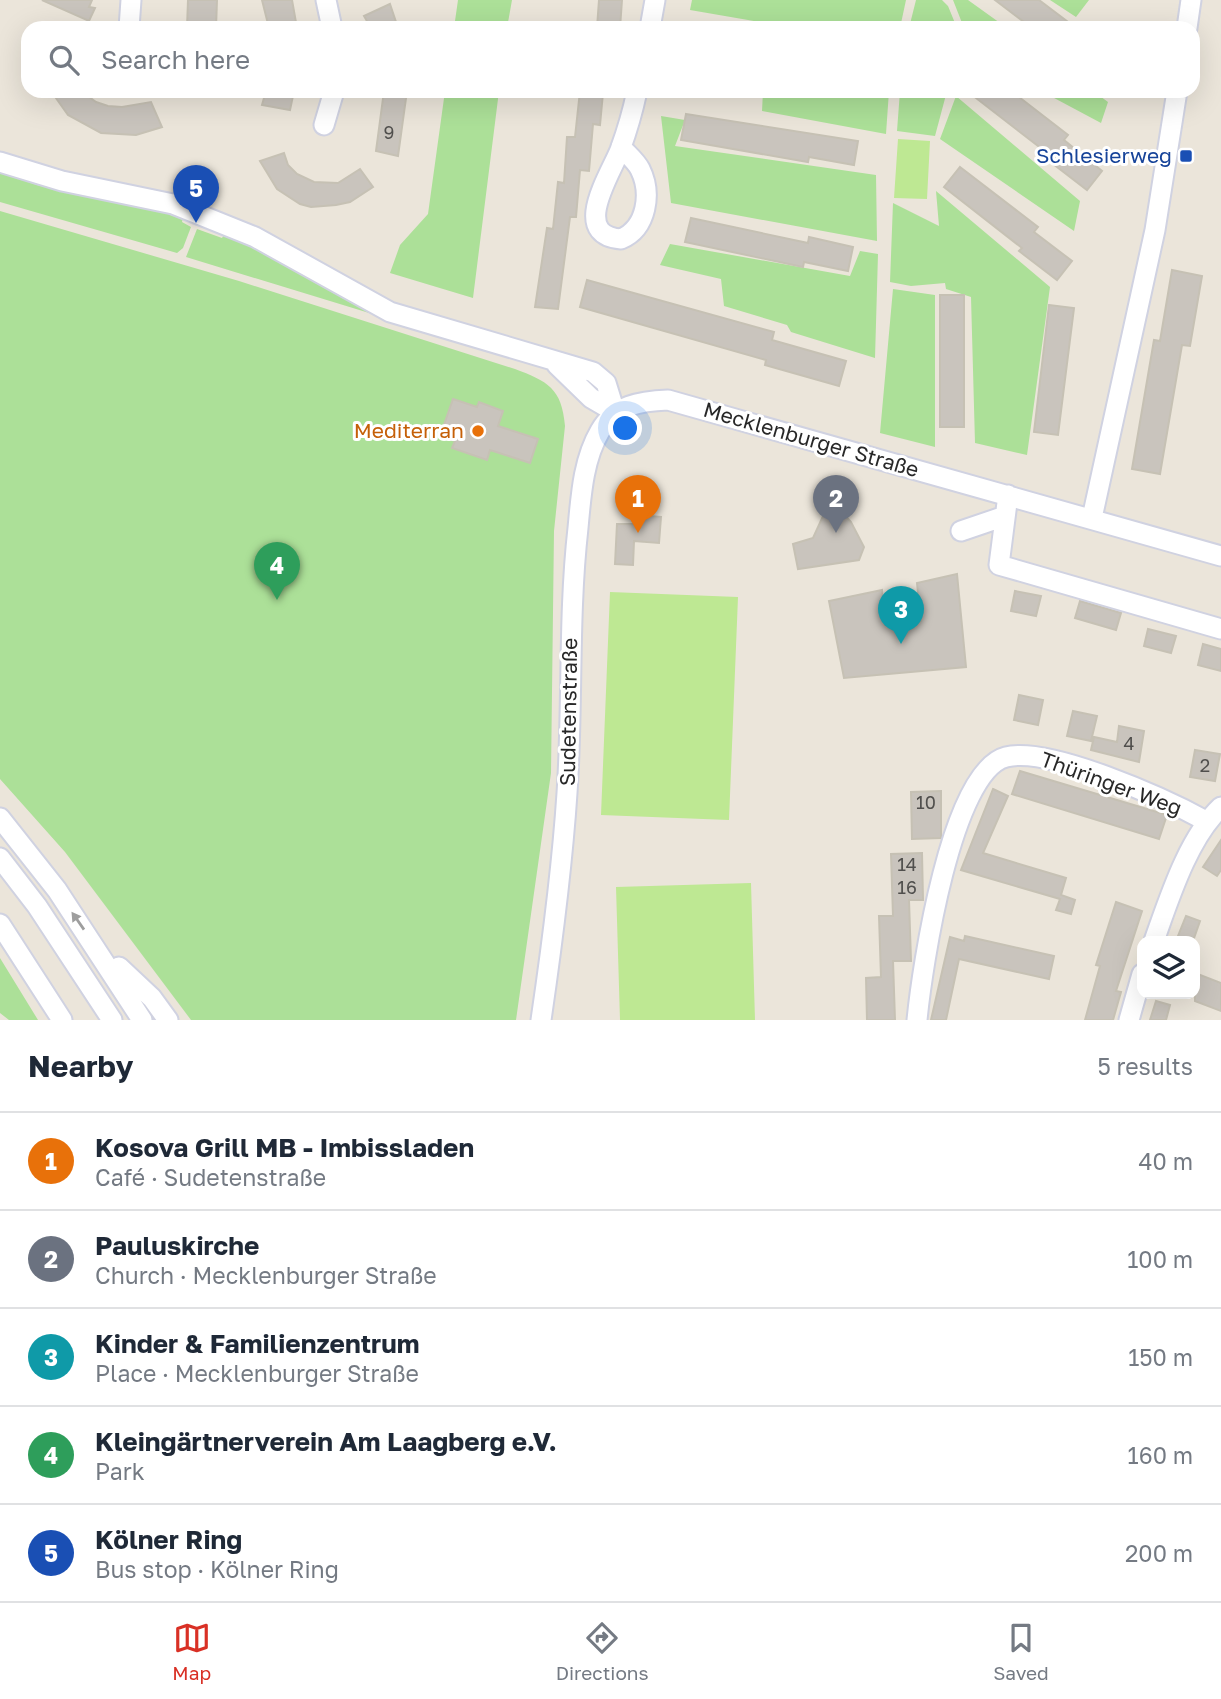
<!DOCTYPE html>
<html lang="en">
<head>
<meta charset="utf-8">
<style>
  body { margin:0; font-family:"Golos Text",sans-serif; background:#f2f2f3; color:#1f2937 }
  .controls { position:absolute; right:21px; bottom:21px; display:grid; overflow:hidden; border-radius:14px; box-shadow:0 7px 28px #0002 }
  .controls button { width:63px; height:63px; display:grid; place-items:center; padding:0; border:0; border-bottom:2px solid #e0e1e3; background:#fff; color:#1f2937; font:35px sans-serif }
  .you { position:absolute; left:626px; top:429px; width:24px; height:24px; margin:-18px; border:5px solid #fff; border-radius:50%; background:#1a73e8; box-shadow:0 0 0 10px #1a73e833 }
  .badge { display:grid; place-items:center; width:46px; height:46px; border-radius:50%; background:#d93025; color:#fff; font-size:23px; font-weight:700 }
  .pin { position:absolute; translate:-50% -58px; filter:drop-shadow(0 2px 4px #0008) }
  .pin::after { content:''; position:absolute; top:37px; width:24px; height:21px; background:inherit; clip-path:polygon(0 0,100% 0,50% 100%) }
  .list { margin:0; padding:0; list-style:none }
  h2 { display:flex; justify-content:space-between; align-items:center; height:91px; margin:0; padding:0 28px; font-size:30px }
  h2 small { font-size:23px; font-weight:400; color:#747a83 }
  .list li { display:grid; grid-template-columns:46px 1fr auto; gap:21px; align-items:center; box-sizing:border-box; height:98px; padding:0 28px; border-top:2px solid #e0e1e3 }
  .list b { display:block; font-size:26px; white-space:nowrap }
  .list p { margin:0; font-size:23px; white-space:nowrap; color:#747a83 }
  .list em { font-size:23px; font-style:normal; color:#747a83 }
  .icon { flex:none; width:38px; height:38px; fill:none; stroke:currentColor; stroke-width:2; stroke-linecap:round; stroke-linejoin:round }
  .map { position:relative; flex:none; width:1221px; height:1020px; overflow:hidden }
  .search { position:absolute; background:#fff; box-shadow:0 7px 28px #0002; left:21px; right:21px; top:21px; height:77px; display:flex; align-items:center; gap:18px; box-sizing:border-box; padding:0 24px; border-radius:21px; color:#747a83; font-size:26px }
  .sheet { height:581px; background:#fff }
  nav { display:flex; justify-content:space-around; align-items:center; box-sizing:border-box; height:98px; border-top:2px solid #e0e1e3; background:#fff; font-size:19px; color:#747a83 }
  nav a { display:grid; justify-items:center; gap:4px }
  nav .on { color:#d93025 }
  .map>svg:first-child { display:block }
</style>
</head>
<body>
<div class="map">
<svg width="1221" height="1020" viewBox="0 0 1221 1020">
  <rect width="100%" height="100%" fill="#ebe5da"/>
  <path fill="#ace098" d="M458,0H512L507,28H454Z
    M692,0H906L900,28H795L690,10Z
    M916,0H942L948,6L957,28H909Z
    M953,0H968L1007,28H964Z
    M1050,0H1089L1076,17Z
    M445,91H499L473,298L390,273L400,245L428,214Z
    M763,91H889L886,134L762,111Z
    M900,91H947L935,136L897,131Z
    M1041,91H1093L1108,102L1101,123Z
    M956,96L1080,201L1074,231L940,139Z
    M661,116L685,120L675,146L876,175L877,241L671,203Z
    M0,172L37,185L183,217L182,222L191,227L183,248L177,253L0,202Z
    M936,191L1050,287L1027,455L975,443L971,297L946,289L945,283L911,286L890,282L893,203L939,226Z
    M0,211L239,281L515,369C547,381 562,388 565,426L554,531L551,773L516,1020H191L65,852L0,779Z
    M197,229L222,238L225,233L242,240L379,316L186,257Z
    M670,244L850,276L860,251L878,254L875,358L791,332L787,325L724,306L721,279L660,265Z
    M893,289L935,295V447L880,433Z
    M0,958L38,1020H9L0,1013Z"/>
  <path fill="#bee893" d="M898,139L930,141L927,199L894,198Z
    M610,592L738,597L729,820L601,815Z
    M751,883L755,1020H620L616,887Z"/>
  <path fill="#c9c4bd" stroke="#c6c1b4" stroke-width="2" d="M42,0H92L89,7L95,8L89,21Z
    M188,0H217L216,28H187Z
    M262,0H292L297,28H269Z
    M599,0H622L620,28H597Z
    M995,0H1039L1076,28H1032Z
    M390,4L398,28H371L364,16Z
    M51,91H81L96,102L108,106L122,107L151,102L162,127L136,135L101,133L68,115Z
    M266,91H294L290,110L262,105Z
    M384,91H407L398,156L376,151Z
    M580,91L603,93L600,125L593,124L589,171L580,170L576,217H570L558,309L535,307L547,228L553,229L558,182L564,183L567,137H575Z
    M967,91H1011L1068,135L1064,140L1102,171L1087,190L1048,160L1051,156Z
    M686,114L858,141L854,165L809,157L808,162L681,140Z
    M284,153L288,165L297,174L314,182L338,183L360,169L373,187L350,202L336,205L311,207L300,204L277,189L260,161Z
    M960,167L1038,227L1034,232L1072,261L1057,280L1019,251L1022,248L944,187Z
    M691,218L808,243L809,237L853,247L848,271L804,262L803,267L685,242Z
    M1172,270L1202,276L1190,346L1182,345L1160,474L1132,469L1154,340L1160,341Z
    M587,280L774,332L772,340L846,361L839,386L765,365L766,360L580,307Z
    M940,295H964V427H940Z
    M1049,305L1074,308L1058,435L1034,432Z
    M453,399L477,407L479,402L503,411L498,426L538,439L530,463L490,450L487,460L452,448L455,441L440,436Z
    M838,491L841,511L851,522L864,547L859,560L798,569L793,544L813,538L824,514L823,494Z
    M635,515L661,517L659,543L634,541L633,565L615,564L617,524H634Z
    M957,574L966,667L844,678L829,601L882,590L885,625L921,621L917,583Z
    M1015,591L1041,596L1036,616L1011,611Z
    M1080,601L1121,613L1116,630L1075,618Z
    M1148,629L1176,636L1171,653L1144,646Z
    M1203,644L1221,649V671L1198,665Z
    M1019,695L1043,700L1038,725L1014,720Z
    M1073,711L1097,716L1091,741L1067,736Z
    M1119,726L1144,731L1139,762L1091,750L1094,737L1117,742Z
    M1195,750L1220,754L1215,781L1190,777Z
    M1020,771L1167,815L1159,839L1012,794Z
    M993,789L1008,796L983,853L1066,878L1061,895L1075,900L1071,914L1056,910L1060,899L961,870Z
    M941,791V838L912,839L911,792Z
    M1221,840V870L1217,876L1203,867Z
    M922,853L923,900H909L911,961H893L895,1020H867L866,978L881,977L879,916H893L891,854Z
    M1116,902L1142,911L1116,991L1121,992L1113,1020H1085L1100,966L1096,965Z
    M1186,916L1200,921L1193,941H1176Z
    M965,936L1054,956L1049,979L959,959L946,1020H931L950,937L964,941Z
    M1195,973L1221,983V1011L1195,1001Z
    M1156,1001L1170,1005L1166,1020H1150Z"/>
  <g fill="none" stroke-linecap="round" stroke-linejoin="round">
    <defs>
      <path id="minor" d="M326,0L332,28
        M129,28L131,0
        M650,28L655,0
        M1187,28L1191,0
        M324,125L334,91
        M621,147C627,154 636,161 640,169C652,193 647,228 621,239C570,235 610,175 620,150C627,131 633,110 637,91
        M0,162L62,181L173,204L255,237L390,312L593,372L606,383L615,412
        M557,365L591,398L615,412
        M1008,495L999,565L1221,629
        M1092,518L1155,230L1177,91
        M961,531L1005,516
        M0,818L57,890L142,1020
        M0,858L37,906L112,1020
        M0,924L62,1020
        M1154,941C1169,899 1188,838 1221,807
        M119,967L152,998L168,1020
        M541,1020C552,945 562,869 567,793C573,705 568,617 578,528C581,496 583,460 600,431C615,405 640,401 668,400L1221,556
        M917,1020C922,968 951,771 1006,757C1049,746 1166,799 1206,821
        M1129,1020L1142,974"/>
    </defs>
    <use href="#minor" stroke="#d0d2e1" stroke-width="23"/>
    <use href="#minor" stroke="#fff" stroke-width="19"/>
  </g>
  <defs><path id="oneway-solid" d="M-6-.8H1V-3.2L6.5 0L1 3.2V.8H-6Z" transform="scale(1.75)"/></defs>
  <use fill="#9e9e9e" href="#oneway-solid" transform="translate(78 921) rotate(-125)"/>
  <rect fill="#1a4fb4" stroke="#fff" stroke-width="2.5" x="1179" y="149" width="14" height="14" rx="3.5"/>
  <circle fill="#e8710a" stroke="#fff" stroke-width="2.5" cx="478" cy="431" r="7"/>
  <g text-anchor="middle" stroke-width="6" stroke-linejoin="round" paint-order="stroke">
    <g font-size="18" fill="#504f4d">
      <text x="389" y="139">9</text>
      <text x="1129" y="750">4</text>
      <text x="1205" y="772">2</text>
      <text x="926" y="809">10</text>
      <text x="907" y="871">14</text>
      <text x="907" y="894">16</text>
    </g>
    <g font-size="21" fill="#164399" stroke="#fff" text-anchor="end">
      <text x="1172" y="163">Schlesierweg</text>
    </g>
    <g font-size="21" fill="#c56008" stroke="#fff" text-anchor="end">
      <text x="464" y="438">Mediterran</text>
    </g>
    <g font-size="21" fill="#282828" stroke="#fff">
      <text transform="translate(811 440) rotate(16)" y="7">Mecklenburger Straße</text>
      <text transform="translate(569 712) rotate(-89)" y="7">Sudetenstraße</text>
      <text transform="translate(1111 784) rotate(20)" y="7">Thüringer Weg</text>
    </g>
  </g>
</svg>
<div class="controls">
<button><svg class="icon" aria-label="layers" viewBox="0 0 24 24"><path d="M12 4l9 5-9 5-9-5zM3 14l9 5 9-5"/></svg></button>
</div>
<div class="you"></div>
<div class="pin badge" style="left:638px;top:533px;background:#e8710a">1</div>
<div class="pin badge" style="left:836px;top:533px;background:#6b7280">2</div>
<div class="pin badge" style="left:901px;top:644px;background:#0f9aa8">3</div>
<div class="pin badge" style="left:277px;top:600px;background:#2e9e5b">4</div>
<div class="pin badge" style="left:196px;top:223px;background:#1a4fb4">5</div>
<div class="search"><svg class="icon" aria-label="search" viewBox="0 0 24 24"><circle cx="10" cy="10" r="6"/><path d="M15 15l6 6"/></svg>Search here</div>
</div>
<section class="sheet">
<h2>Nearby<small>5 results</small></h2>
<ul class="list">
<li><span class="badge" style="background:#e8710a">1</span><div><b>Kosova Grill MB - Imbissladen</b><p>Café · Sudetenstraße</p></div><em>40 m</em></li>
<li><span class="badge" style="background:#6b7280">2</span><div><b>Pauluskirche</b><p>Church · Mecklenburger Straße</p></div><em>100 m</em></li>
<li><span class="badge" style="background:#0f9aa8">3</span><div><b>Kinder &amp; Familienzentrum</b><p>Place · Mecklenburger Straße</p></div><em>150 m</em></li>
<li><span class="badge" style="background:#2e9e5b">4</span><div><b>Kleingärtnerverein Am Laagberg e.V.</b><p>Park</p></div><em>160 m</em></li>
<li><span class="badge" style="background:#1a4fb4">5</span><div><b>Kölner Ring</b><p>Bus stop · Kölner Ring</p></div><em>200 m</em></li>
</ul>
</section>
<nav>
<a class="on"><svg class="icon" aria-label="map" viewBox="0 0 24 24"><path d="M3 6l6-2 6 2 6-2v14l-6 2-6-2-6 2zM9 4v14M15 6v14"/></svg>Map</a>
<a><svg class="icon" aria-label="directions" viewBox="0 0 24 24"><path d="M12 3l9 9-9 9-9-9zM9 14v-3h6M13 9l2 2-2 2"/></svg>Directions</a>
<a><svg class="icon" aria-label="saved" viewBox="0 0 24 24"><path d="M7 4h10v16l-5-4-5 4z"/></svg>Saved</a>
</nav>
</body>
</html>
